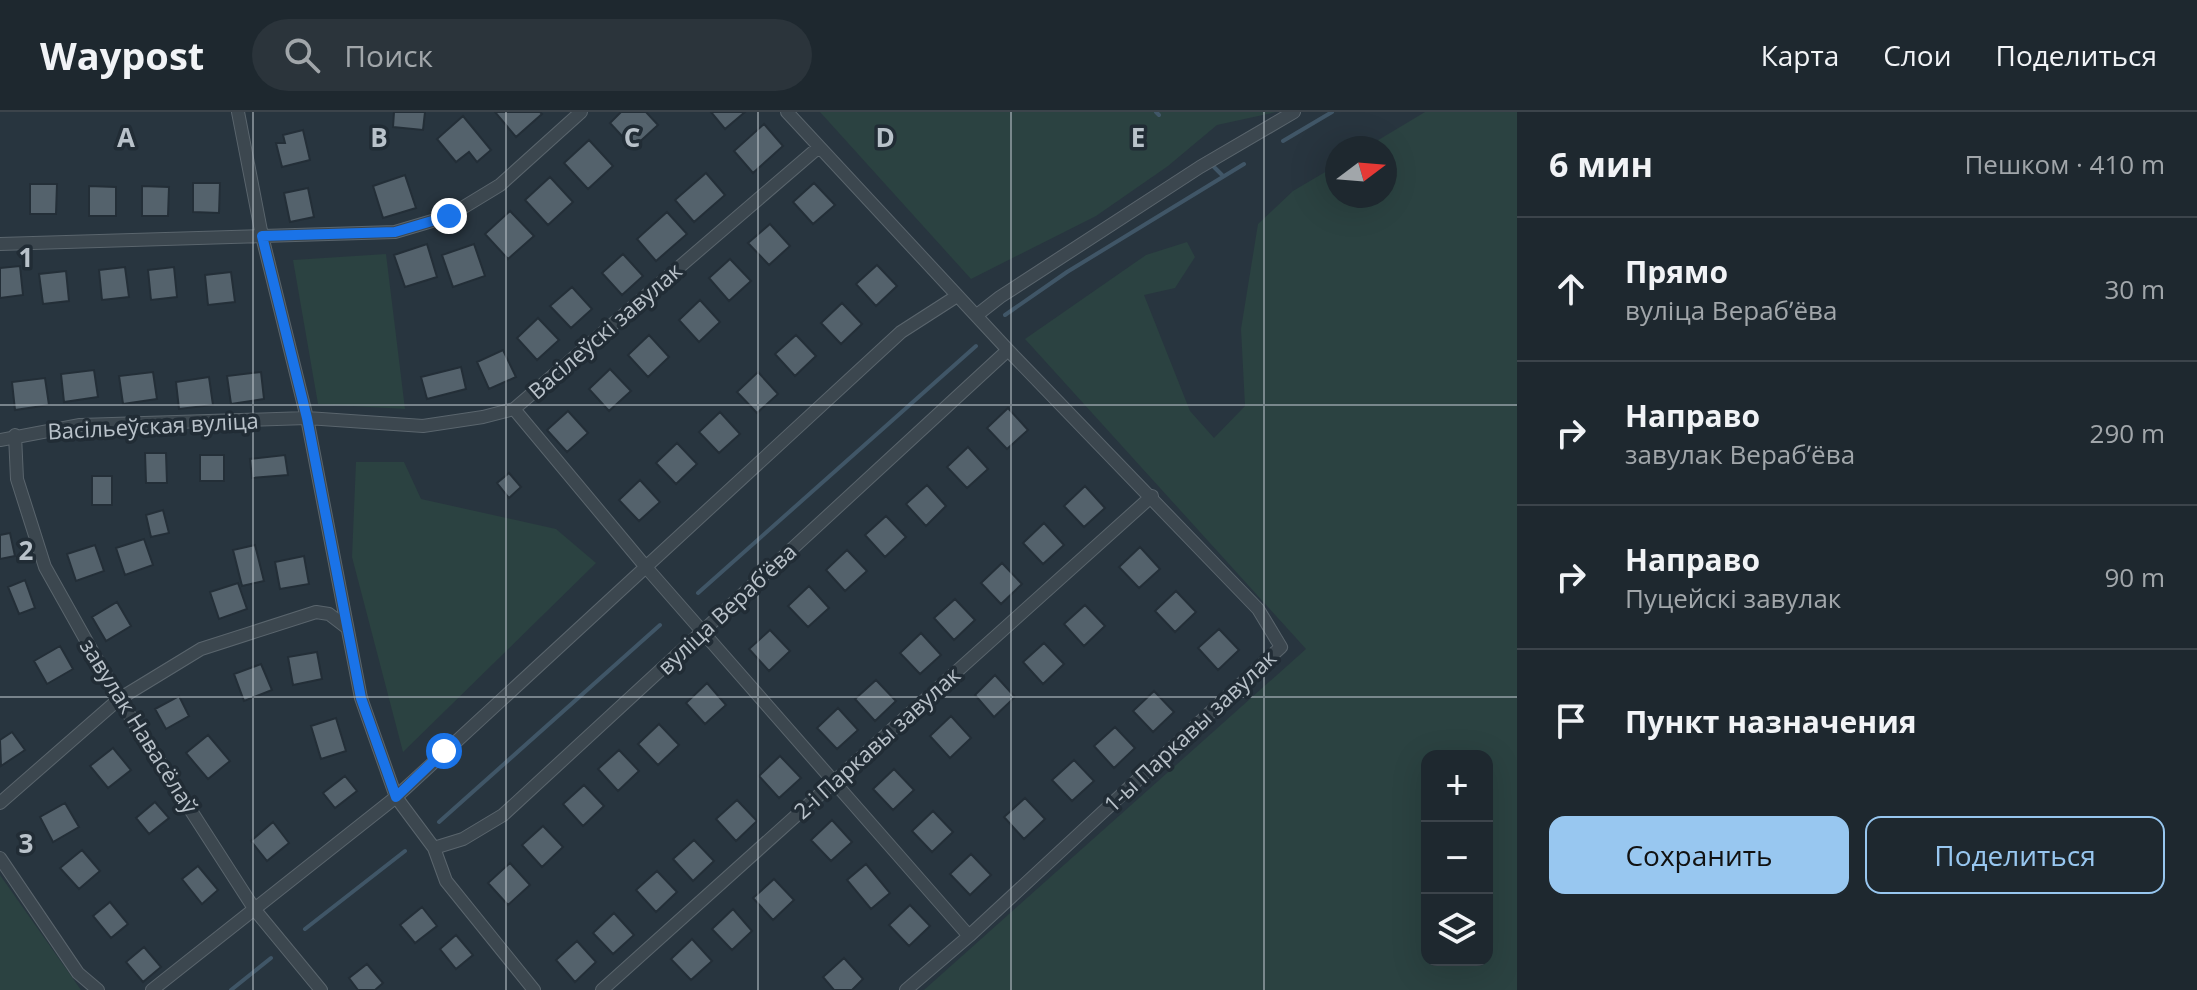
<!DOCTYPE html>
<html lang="ru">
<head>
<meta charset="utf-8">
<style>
  body { margin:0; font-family:"Open Sans",sans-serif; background:#2b343b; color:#f1f3f6 }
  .controls { position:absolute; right:24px; bottom:24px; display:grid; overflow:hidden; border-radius:16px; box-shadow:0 8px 32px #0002 }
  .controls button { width:72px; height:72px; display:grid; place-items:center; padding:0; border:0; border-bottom:2px solid #3c444b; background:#1e282f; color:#f1f3f6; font:40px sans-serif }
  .compass { position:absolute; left:1325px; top:24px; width:72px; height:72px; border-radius:50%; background:#1e282f; box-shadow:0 8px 32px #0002; rotate:74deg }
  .stop { position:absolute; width:24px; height:24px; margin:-18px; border:6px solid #1a73e8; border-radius:50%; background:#fff }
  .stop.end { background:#1a73e8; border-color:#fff; box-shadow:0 2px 8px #0008 }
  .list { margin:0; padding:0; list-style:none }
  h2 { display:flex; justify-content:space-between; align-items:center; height:104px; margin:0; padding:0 32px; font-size:34px }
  h2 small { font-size:26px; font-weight:400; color:#a1a6aa }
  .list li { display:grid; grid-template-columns:52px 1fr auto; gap:24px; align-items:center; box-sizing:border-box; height:144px; padding:0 32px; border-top:2px solid #3c444b }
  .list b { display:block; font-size:30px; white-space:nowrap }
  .list p { margin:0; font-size:26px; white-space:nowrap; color:#a1a6aa }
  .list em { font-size:26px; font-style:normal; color:#a1a6aa }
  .actions { display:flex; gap:16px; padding:24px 32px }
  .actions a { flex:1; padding:18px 0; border:2px solid #98c7f0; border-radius:16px; text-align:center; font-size:28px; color:#98c7f0 }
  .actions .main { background:#98c7f0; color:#111 }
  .icon { flex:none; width:44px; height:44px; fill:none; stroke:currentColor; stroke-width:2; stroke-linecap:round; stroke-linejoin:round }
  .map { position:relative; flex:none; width:1517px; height:878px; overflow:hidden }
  header { display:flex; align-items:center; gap:48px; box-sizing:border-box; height:112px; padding:0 40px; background:#1e282f; border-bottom:2px solid #3c444b }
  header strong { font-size:38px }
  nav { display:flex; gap:44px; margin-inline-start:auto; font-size:28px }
  .search { width:560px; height:72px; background:#2b343b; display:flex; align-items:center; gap:20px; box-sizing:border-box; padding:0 28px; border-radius:44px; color:#a1a6aa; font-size:30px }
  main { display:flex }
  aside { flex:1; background:#1e282f }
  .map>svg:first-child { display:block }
</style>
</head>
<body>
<header>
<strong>Waypost</strong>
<div class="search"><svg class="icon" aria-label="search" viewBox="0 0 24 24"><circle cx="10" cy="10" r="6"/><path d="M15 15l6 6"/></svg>Поиск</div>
<nav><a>Карта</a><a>Слои</a><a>Поделиться</a></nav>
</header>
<main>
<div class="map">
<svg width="1517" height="878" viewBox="0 0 1517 878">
  <rect width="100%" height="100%" fill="#28353f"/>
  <path fill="#2b4241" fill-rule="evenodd" d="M820,0H1276L1217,13L1168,54L1096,104L971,167Z
    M1425,0H1517V878H924L1306,537L1025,227L1146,143L1187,130L1195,145L1175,176L1144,183L1190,299L1214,326L1245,294L1241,217L1258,112L1293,79L1337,53V84H1385V36H1365ZM1427,644H1487V848H1427Z
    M386,142L405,297L318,292L293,148Z
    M356,350H404L421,387L556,417L596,451L403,640L352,445Z
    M0,763L81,878H0Z"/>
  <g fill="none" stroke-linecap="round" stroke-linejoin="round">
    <path stroke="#405667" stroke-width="4" d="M1156,0L1159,3
      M1283,29L1332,0
      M1214,55L1223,64
      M1005,203L1067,160L1244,52
      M698,481L976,234
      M439,710L660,513
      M305,817L405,739
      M231,878L271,846"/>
  </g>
  <path fill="#54626c" stroke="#232e37" stroke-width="2" d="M394,0H425L423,18L393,15Z
    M495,0H540L542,2L516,25Z
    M621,0H646L658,13L633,36L610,11Z
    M711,0H745L725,17Z
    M463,4L491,38L477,50L469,40L456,50L437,27Z
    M764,12L783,34L753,61L734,39Z
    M303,18L310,48L282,55L276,31H285L283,23Z
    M589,28L613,54L588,77L564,51Z
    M706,61L725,83L694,110L675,88Z
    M405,63L416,96L383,106L373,74Z
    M550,65L573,90L548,113L525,88Z
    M193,71H220L219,101L193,100Z
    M814,71L835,93L813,112L793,90Z
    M30,72H57L56,102H30Z
    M89,74L116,75V104H89Z
    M142,74L169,75L168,104H142Z
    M308,76L314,105L290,110L284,81Z
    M510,99L534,124L508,147L485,122Z
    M667,100L687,122L656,149L637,127Z
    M770,112L790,134L769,153L748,131Z
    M427,132L437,165L405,175L394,143Z
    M474,132L485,164L453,175L442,143Z
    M623,142L643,164L622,183L602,161Z
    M730,147L751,169L729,189L709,166Z
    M877,153L897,174L876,194L856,172Z
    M20,154L23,183L0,186V156Z
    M125,155L129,185L102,188L99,158Z
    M174,155L177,185L151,188L148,158Z
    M66,159L69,189L43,192L39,162Z
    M231,160L235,190L208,193L205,163Z
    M572,175L592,197L571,216L550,194Z
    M700,188L720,210L699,230L679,208Z
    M842,191L862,212L841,232L821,211Z
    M538,206L559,228L537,248L517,226Z
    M649,223L669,245L648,265L628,243Z
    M796,223L816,244L795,264L775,242Z
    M503,238L516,265L489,277L477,250Z
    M461,255L466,277L427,287L421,265Z
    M610,257L631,279L609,299L589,277Z
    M94,258L98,285L64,290L61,262Z
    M153,260L157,287L123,292L119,264Z
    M261,260L264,287L231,292L227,264Z
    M758,260L778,282L757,301L737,280Z
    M209,265L213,293L179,297L176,270Z
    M45,266L49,293L15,298L12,270Z
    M1008,296L1028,318L1007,337L987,316Z
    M568,299L588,321L567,340L547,318Z
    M720,300L740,322L719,341L699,320Z
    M677,331L697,352L676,372L656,351Z
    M968,335L988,357L967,376L947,355Z
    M145,341H166L167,371H146Z
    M200,343H224V369H200Z
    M285,343L288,363L252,366L250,347Z
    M509,361L521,375L509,386L497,371Z
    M92,364H112V393H92Z
    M640,368L660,390L639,409L619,388Z
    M927,373L946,394L926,414L906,392Z
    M1085,374L1105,396L1084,415L1064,394Z
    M163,398L169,421L151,425L146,403Z
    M886,404L906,425L885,445L865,423Z
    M1044,411L1064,433L1043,452L1023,431Z
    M10,421L15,444L0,447V423Z
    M144,427L153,453L125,463L116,436Z
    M95,433L104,459L76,469L67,442Z
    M255,433L264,469L242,474L233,438Z
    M1140,435L1160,457L1139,476L1119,455Z
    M847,438L867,459L845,479L826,458Z
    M304,444L309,472L280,477L275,450Z
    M1002,451L1022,472L1001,492L981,471Z
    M25,468L35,496L19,502L8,475Z
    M238,471L247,497L219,507L210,480Z
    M809,474L829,496L808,515L788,494Z
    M1176,479L1196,500L1175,520L1155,499Z
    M955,487L975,508L954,528L934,506Z
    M117,490L131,514L106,529L92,505Z
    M1085,493L1105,514L1084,534L1064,512Z
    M1219,517L1239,538L1218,558L1198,536Z
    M770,518L790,539L769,559L749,537Z
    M921,521L941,543L920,562L900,541Z
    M1044,531L1064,552L1043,572L1023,550Z
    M60,534L73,557L47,572L34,549Z
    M317,540L322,567L293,573L288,545Z
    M261,552L272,578L244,589L234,562Z
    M995,563L1015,585L994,605L975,583Z
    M876,568L896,589L875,609L855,587Z
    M707,571L726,593L705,612L686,591Z
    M1154,579L1174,600L1153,620L1133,599Z
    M179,584L189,604L166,617L155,597Z
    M838,596L858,618L837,637L817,616Z
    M951,604L971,626L950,646L930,624Z
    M336,606L346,639L321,647L311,614Z
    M659,612L679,633L658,653L638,632Z
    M1115,615L1135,636L1114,656L1094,634Z
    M12,620L25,638L1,654L0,628Z
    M208,623L230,649L208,667L186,641Z
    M113,636L131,658L108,676L90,654Z
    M619,638L639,659L618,679L598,657Z
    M780,644L801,666L779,686L759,664Z
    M1074,648L1094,669L1072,689L1052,668Z
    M894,657L914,678L893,698L873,677Z
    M345,664L357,679L335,696L323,681Z
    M584,673L604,694L583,714L563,692Z
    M1025,686L1045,707L1024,727L1004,705Z
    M737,688L757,709L736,729L716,707Z
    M155,690L169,706L149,722L136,706Z
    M65,691L79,715L53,730L40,705Z
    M933,699L953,720L932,740L912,719Z
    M832,708L852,730L831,749L811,728Z
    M273,710L289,731L267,749L251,729Z
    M543,714L563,735L542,755L522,733Z
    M694,728L714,749L693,769L673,747Z
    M82,738L100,759L79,777L60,756Z
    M971,742L991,763L970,783L950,762Z
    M510,751L530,773L508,793L488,771Z
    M866,752L890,781L871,797L847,768Z
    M198,754L218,778L202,792L182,767Z
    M657,759L677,780L656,800L636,778Z
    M774,767L794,788L773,808L753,786Z
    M110,790L128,812L111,826L93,804Z
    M910,793L930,814L909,834L889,813Z
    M422,795L437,814L415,831L400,813Z
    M733,797L752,819L732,838L712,817Z
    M614,801L634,823L613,842L593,821Z
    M456,823L473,843L456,857L440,837Z
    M692,827L712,849L691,868L671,847Z
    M577,829L596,850L575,870L556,848Z
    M144,835L161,855L143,870L126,850Z
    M844,846L863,867L852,878H834L823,865Z
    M367,852L383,871L375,878H358L349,866Z"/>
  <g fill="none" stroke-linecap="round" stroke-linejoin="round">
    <defs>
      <path id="street" d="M238,0L262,124L307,306L361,586L396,685L434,736L446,769L534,878
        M787,0L1008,238L1258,497L1281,535L969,824L906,878
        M0,132L395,120L449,104L500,73L581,0
        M977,203L1000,185L1200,55L1294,0
        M514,297L645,454L969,824
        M15,323L17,367L45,455L119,587L255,798L321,878
        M0,328L80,313L307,306L423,314L483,305L514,297L819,35
        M0,691L119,587L201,537L316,500L329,502L346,515
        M434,736L463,727L503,703L1008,238
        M0,746L78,861L98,878
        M152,878L396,685L901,220L957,184
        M602,878L1152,384"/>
    </defs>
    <use href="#street" stroke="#5a656d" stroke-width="14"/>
    <use href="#street" stroke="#3c474f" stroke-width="12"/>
  </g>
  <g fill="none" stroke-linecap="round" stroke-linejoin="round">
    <path stroke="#1a73e8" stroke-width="10" d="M444,639L396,685L361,586L307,306L262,124L395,120L449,104"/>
  </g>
  <path fill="none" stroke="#b9c2ca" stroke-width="2" stroke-opacity="0.55" d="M253,0V878M506,0V878M758,0V878M1011,0V878M1264,0V878M0,293H1517M0,585H1517"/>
  <g text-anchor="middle" stroke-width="7" stroke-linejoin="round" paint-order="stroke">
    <g font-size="22" fill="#b9c2ca" stroke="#212c35">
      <text transform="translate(605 219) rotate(-41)" y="8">Васілеўскі завулак</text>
      <text transform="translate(153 314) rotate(-3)" y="8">Васільеўская вуліца</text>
      <text transform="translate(727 497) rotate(-43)" y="8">вуліца Верабʼёва</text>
      <text transform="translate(139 614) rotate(58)" y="8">завулак Навасёлаў</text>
      <text transform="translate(1190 619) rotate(-43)" y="8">1-ы Паркавы завулак</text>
      <text transform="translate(877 631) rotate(-42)" y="8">2-і Паркавы завулак</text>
    </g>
  </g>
  <g font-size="26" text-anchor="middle" font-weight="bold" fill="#b9c2ca" stroke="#212c35" stroke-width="7" stroke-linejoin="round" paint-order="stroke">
    <text x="126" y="35">A</text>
    <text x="379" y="35">B</text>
    <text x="632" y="35">C</text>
    <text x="885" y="35">D</text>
    <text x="1138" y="35">E</text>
    <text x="26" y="155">1</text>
    <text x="26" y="448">2</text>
    <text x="26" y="741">3</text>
  </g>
</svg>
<div class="controls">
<button>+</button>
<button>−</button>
<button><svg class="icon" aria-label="layers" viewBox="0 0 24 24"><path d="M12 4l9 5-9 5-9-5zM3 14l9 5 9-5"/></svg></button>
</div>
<svg class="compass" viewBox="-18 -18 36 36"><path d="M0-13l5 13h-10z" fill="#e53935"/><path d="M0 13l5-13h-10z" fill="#a1a6aa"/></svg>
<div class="stop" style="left:444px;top:639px"></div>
<div class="stop end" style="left:449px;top:104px"></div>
</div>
<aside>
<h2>6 мин<small>Пешком · 410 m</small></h2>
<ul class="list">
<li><svg class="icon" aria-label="ahead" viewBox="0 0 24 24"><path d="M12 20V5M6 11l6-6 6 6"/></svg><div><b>Прямо</b><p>вуліца Верабʼёва</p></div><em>30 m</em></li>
<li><svg class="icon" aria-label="right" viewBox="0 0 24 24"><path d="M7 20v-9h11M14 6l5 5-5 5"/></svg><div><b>Направо</b><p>завулак Верабʼёва</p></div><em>290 m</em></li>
<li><svg class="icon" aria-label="right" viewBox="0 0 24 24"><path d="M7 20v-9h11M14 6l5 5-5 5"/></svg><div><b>Направо</b><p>Пуцейскі завулак</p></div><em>90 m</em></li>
<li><svg class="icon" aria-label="arrive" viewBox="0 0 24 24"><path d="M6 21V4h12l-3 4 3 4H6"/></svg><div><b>Пункт назначения</b></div></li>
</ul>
<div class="actions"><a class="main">Сохранить</a><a>Поделиться</a></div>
</aside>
</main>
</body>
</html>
